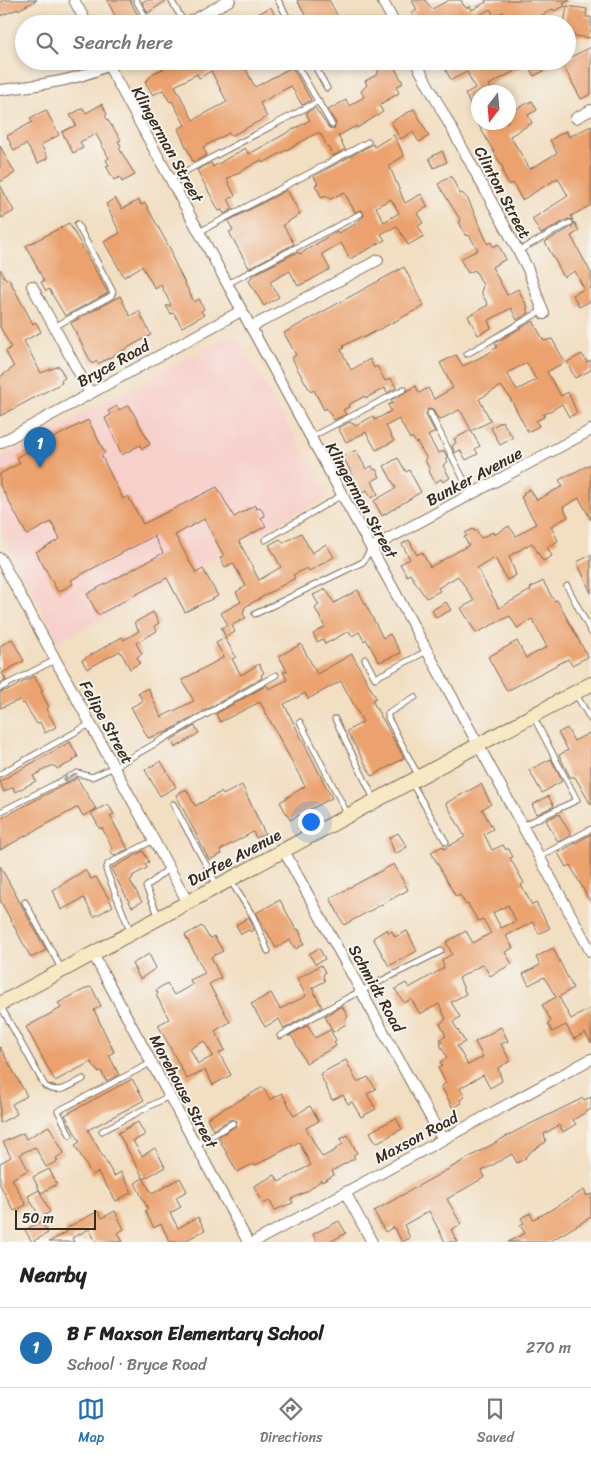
<!DOCTYPE html>
<html lang="en">
<head>
<meta charset="utf-8">
<style>
  body { margin:0; font-family:Sriracha,sans-serif; background:#f2f2f2; color:#222 }
  .compass { position:absolute; left:471px; top:85px; width:45px; height:45px; border-radius:50%; background:#fff; box-shadow:0 2px 8px #0003; rotate:196deg }
  .scale { position:absolute; left:15px; bottom:12px; width:81px; box-sizing:border-box; padding-left:5px; border:2px solid #3b2a1e; border-top:0; font-size:14px; line-height:18px; white-space:nowrap; color:#3b2a1e; -webkit-text-stroke:4px #f6f6f2; paint-order:stroke }
  .you { position:absolute; left:310px; top:821px; width:18px; height:18px; margin:-12px; border:4px solid #fff; border-radius:50%; background:#1a73e8; box-shadow:0 0 0 8px #1a73e833 }
  .badge { display:grid; place-items:center; width:32px; height:32px; border-radius:50%; background:#1f6fb2; color:#fff; font-size:16px; font-weight:700 }
  .pin { position:absolute; translate:-50% -41px; filter:drop-shadow(0 1px 2px #0008) }
  .pin::after { content:''; position:absolute; top:26px; width:18px; height:15px; background:inherit; clip-path:polygon(0 0,100% 0,50% 100%) }
  .list { margin:0; padding:0; list-style:none }
  h2 { display:flex; justify-content:space-between; align-items:center; height:65px; margin:0; padding:0 20px; font-size:21px }
  h2 small { font-size:16px; font-weight:400; color:#767676 }
  .list li { display:grid; grid-template-columns:32px 1fr auto; gap:15px; align-items:center; box-sizing:border-box; height:80px; padding:0 20px; border-top:1px solid #e0e0e0 }
  .list b { display:block; font-size:19px; white-space:nowrap }
  .list p { margin:0; font-size:16px; white-space:nowrap; color:#767676 }
  .list em { font-size:16px; font-style:normal; color:#767676 }
  .icon { flex:none; width:28px; height:28px; fill:none; stroke:currentColor; stroke-width:2; stroke-linecap:round; stroke-linejoin:round }
  .map { position:relative; flex:none; width:591px; height:1242px; overflow:hidden }
  .search { position:absolute; background:#fff; box-shadow:0 2px 8px #0003; left:15px; right:15px; top:15px; height:55px; display:flex; align-items:center; gap:12px; box-sizing:border-box; padding:0 18px; border-radius:28px; color:#767676; font-size:19px }
  .sheet { height:145px; background:#fff }
  nav { display:flex; justify-content:space-around; align-items:center; box-sizing:border-box; height:70px; border-top:1px solid #e0e0e0; background:#fff; font-size:14px; color:#767676 }
  nav a { display:grid; justify-items:center; gap:2px }
  nav .on { color:#1f6fb2 }
  .map>svg:first-child { display:block }
</style>
</head>
<body>
<div class="map">
<svg width="591" height="1242" viewBox="0 0 591 1242">
  <rect width="100%" height="100%" fill="#f6f6f2"/>
  <filter id="ink" filterUnits="userSpaceOnUse"><feTurbulence type="fractalNoise" baseFrequency=".02" numOctaves="2"/><feDisplacementMap in="SourceGraphic" scale="10" xChannelSelector="R" yChannelSelector="G"/><feConvolveMatrix kernelMatrix="1 2 1 2 8 2 1 2 1" color-interpolation-filters="sRGB"/></filter>
  <filter id="wash" filterUnits="userSpaceOnUse"><feTurbulence type="fractalNoise" baseFrequency=".0096" numOctaves="4" result="noise"/><feDisplacementMap in="SourceGraphic" scale="20" xChannelSelector="R" yChannelSelector="G"/><feGaussianBlur stdDeviation="1.12" result="paint"/><feColorMatrix in="noise" values="0 0 0 0 0 0 0 0 0 0 0 0 0 0 0 0 0 1.4 0 .05"/><feComposite in="paint" operator="in"/></filter>
  <g filter="url(#wash)">
    <rect width="100%" height="100%" fill="#f2dec1"/>
    <path fill="#f7d0cb" d="M229,336L238,339L329,496L58,642L0,529V458Z"/>
    <g id="blocks">
      <path fill="#eba26e" fill-rule="evenodd" d="M4,0H37L18,10V9L0,16V2Z
        M107,0H130L142,24H119Z
        M146,0H167L148,13L142,2Z
        M297,0H329L342,24H310Z
        M412,0H425L432,9L449,0H461L464,6L467,8L470,6L472,10L486,2L485,0H570L563,4L565,6L554,11L553,9L527,24H510L503,12L494,16L490,9L464,24H429L425,16L416,21L412,13L417,10Z
        M567,6L587,9L586,17H591V38L567,35V24H564Z
        M271,7L279,24H240Z
        M591,47V94L581,99L561,62L567,61V59Z
        M195,61H238L241,67L244,66L255,87L292,67L311,100L302,105L291,86L260,103L267,117L231,136L229,133L203,147L207,155L193,162L178,129L185,125L172,101L170,102L163,90L153,95L145,82L154,73L176,63L181,62L183,65L187,62L188,65ZM211,71L227,102L193,120L175,86L197,74L199,78Z
        M391,61L403,83L396,87L399,93L379,105L383,112L357,128L356,126L338,136L345,149L333,156L320,133H317L263,163L261,160L227,179L235,196L228,199L233,209L224,214L222,210L219,211L197,170L211,163L213,167L245,148L249,154L310,120L306,113L315,108L329,128L334,129L336,123L328,110L346,100L349,106L364,97L361,91L367,85L365,81L378,74V68Z
        M441,61H562L534,76L527,64L489,85L493,92H478V120L465,94L475,88L467,72L451,80Z
        M532,101L537,110L528,115L532,123L510,136L530,169L557,153L550,140L566,131L569,137L591,126V205L571,216L573,220L568,219L541,234L532,219L568,196L558,178L522,200L513,183L509,185L502,171L504,170L477,122H508V113Z
        M102,104L107,114L105,116L121,140L118,141L121,146L119,148L135,175L122,182L120,177L114,180L106,166L109,165L106,160L109,158L96,134L80,142L83,148L73,153L62,132L76,125L70,115L83,108L86,113Z
        M414,109L429,136L419,142L413,132L400,139L391,122Z
        M46,110L59,135L41,145L48,158L38,163L26,144L14,151L7,136L32,122L30,118Z
        M394,135L404,156L389,165L405,203L421,194L428,207L417,213L423,223L418,226L424,236L408,245L397,226L381,234L385,240L350,259L341,243L322,254L330,269L309,281L298,286L290,271L270,282L279,297L264,306L249,281L253,275L298,252L300,254L337,231L338,233L354,225L364,216L362,210L355,212L344,192L331,199L326,196L322,198L315,185L318,184L314,176L373,144L374,147ZM391,199L399,213L384,222L376,207Z
        M0,146L15,173L0,182Z
        M442,151L447,162L434,168L429,158Z
        M451,176L460,194L462,193L468,199L488,244L491,242L493,247L498,244L506,259L492,267L507,295L518,289L528,308L526,309L529,313L517,320L511,308L488,321L491,328L478,335L468,316L488,305L481,292L483,285L475,270L468,273L460,259L478,250L469,235L466,236L459,222L461,221L438,184Z
        M0,185L14,211L2,218L0,213Z
        M287,190L300,214L283,225L294,244L249,268L229,232L233,230L228,221Z
        M115,198L122,209L139,200L141,205L145,203L173,254L171,255L194,302L199,299L204,309L201,311L204,315L182,327L174,313L171,314L166,306L171,305L161,285L155,289L142,266L124,277L104,242L120,233L106,204Z
        M574,222L579,231L571,236L591,273V301L579,307L573,295L584,289L575,271L564,277L545,242L572,227Z
        M69,223L108,293L65,316L49,289L46,291L41,282L44,281L26,246Z
        M404,267L424,306L363,338L362,336L343,346L344,348L341,350L351,370L370,359L374,368L377,366L385,381L391,378L396,388L387,393L385,388L366,398L365,396L348,405L349,407L343,410L346,414L334,420L326,408L324,410L314,390L311,392L298,370L292,358L296,355L284,333Z
        M0,269L6,280L9,279L33,324L36,322L41,332L24,341L41,373L59,366L65,378L61,380L62,383L0,416V377L14,367L6,352L11,347L0,327Z
        M120,296L130,316L139,311L151,335L98,364L97,361L92,364L71,323Z
        M533,321L544,341L552,339L565,362L547,372L561,396L568,392L577,413L569,417L562,404L543,415L544,417L536,421L539,426L528,432L509,396L501,386L479,399L491,421L471,431L480,446L475,449L478,454L466,460L460,450L455,453L452,446L456,443L454,439L471,430L462,413L459,410L439,420L433,410L428,409L426,415L435,432L428,436L438,453L444,451L448,458L446,459L448,462L443,465L450,478L443,482L441,479L435,483L429,471L430,470L425,460L427,459L417,442L416,443L412,437L410,439L399,419L386,426L394,441L376,450L366,432L346,442L338,428L350,422L356,426L373,416L375,420L391,411L388,405L393,403L391,400L416,386L419,393L428,388L434,399L453,388L440,363L456,355L463,366L489,353L497,347L495,343ZM527,363L536,380L517,390L507,373Z
        M582,354L587,362L591,360V370L575,378L567,362Z
        M129,405L150,444L142,449L140,445L122,455L105,418L111,415L108,411L117,406L119,410Z
        M88,420L105,453L101,455L123,499L128,496L143,524L217,487L234,517L255,505L256,509L260,507L265,516L261,518L266,526L239,541L259,580L281,567L269,545L280,539L283,543L301,533L312,553L326,544L334,557L309,571L307,568L293,575L295,578L245,607L243,614L246,618L232,625L235,632L226,637L221,628L228,625L221,613L241,602L236,592L246,586L233,563L225,567L220,558L224,556L204,519L175,535L196,573L203,569L218,596L185,612L167,578L98,615L87,594L163,553L154,536L71,580L73,584L58,592L36,552L60,539L51,522L27,535L0,485V474L20,463L17,457Z
        M502,421L513,438L500,445L491,428Z
        M356,450L366,469L372,466L374,470L376,469L380,477L372,481L378,494L371,498L367,490L362,493L343,457Z
        M398,458L406,472L409,470L421,492L382,516L374,501L396,488L384,466Z
        M591,464V520L579,498L563,507L568,517L551,526L558,541L547,547L552,556L543,561L532,543L509,556L516,575L507,580L495,558L477,568L499,608L531,590L530,588L543,581L554,601L557,600L588,657L572,665L568,659L507,691L488,657L517,641L526,658L547,647L532,619L517,628L510,616L476,633L461,608L474,601L458,576L438,588L440,591L426,598L410,574L407,576L400,564L410,559L402,544L409,540L417,555L422,552L430,567L469,545L464,537L467,536L465,533L473,529L474,531L476,530L481,538L493,532L494,535L509,526L516,536L536,524L521,497L524,495L523,493L530,489L537,500L563,486L559,480Z
        M591,555V593L577,562Z
        M326,589L334,603L358,590L383,638L390,634L401,653L379,662L366,639L364,641L359,632L352,636L349,631L325,644L323,639L317,642L313,634L325,627L315,608L319,605L313,595Z
        M446,602L451,610L436,618L432,610Z
        M153,612L159,623L154,626L157,631L136,643L142,654L137,657L140,663L130,669L120,651L87,669L82,660L122,637L124,640L139,631L134,623Z
        M225,638L236,657L232,659L241,675L259,664L264,673L261,675L262,678L167,732L148,738L131,707L143,701L138,693L148,688L161,717L194,701L182,680L224,657L216,643Z
        M12,639L24,661L2,673L6,680L0,683V646Z
        M301,644L317,674L352,654L376,698L372,700L404,758L372,776L347,731L363,722L341,681L308,699L305,693L284,704L332,798L290,820L280,802L305,786L260,702L220,722L216,714L267,685L269,689L287,680L283,672L287,671L279,656Z
        M34,676L43,691L41,692L49,707L46,709L56,727L45,733L40,722L37,724L24,703L22,704L20,700L0,708V692L11,689Z
        M195,726L199,733L175,748L171,740Z
        M567,728L574,741L591,732V805L575,777H570L559,755L568,750L558,733Z
        M70,742L78,757L73,760L74,761L57,769L55,766H51L33,776L36,781L15,792L13,787L4,792L0,781Z
        M551,759L562,781L542,793L529,770Z
        M161,761L176,787L160,796L145,770Z
        M77,778L96,809L83,816L78,807L0,850V819Z
        M481,784L491,804L482,809L493,829L484,834L492,850L503,845L506,850L508,848L513,857L510,858L524,883L521,885L532,905L536,903L550,928L539,934L533,922L506,936L513,948L505,952L512,964L490,976L483,964L459,978L466,994L451,1002L460,1017L453,1022L465,1042L457,1046L468,1065L483,1057L475,1042L501,1027L508,1041L501,1044L510,1061L498,1068L502,1081L490,1088L483,1075L460,1088L465,1097L460,1100L462,1103L453,1108L441,1086L446,1083L438,1068L442,1066L440,1062L447,1058L440,1044L442,1043L440,1039L446,1036L440,1024L446,1019L439,1004L420,1014L411,999L404,1003L395,989L406,983L409,988L444,968L442,960L452,954L446,942L466,931L473,943L491,933L483,919L478,921L468,904L466,905L460,895L456,897L431,852L443,846L444,849L465,837L446,803ZM508,905L516,921L501,928L493,913Z
        M242,785L265,834L256,838L253,832L220,850L222,854L209,860L176,795L186,789L195,806L221,792L223,795Z
        M548,796L554,806L537,814L532,805Z
        M108,804L114,814L110,816L128,849L114,856L110,850L113,849L102,828L100,829L91,813Z
        M559,814L571,835L558,842L546,820Z
        M398,833L407,847L395,854L389,838Z
        M591,834V903L570,865L566,867L558,853Z
        M143,851L149,862L145,864L147,868L132,876L133,878L130,880L142,902L132,907L111,869Z
        M394,864L408,890L344,925L330,898Z
        M0,866L46,950L31,958L0,900Z
        M85,870L91,879L96,877L113,906L94,917L84,898L61,910L53,890Z
        M280,900L295,928L299,930L304,944L296,949L290,940L276,948L256,913Z
        M249,917L254,930L251,932L249,930L241,934L236,925Z
        M202,926L208,936L211,938L214,936L223,951L211,957L221,978L209,984L230,1022L215,1031L225,1050L219,1053L231,1075L213,1085L205,1070L187,1079L158,1025L169,1019L156,995L158,994L156,990L167,983L174,995L192,985L190,980L205,973L185,935ZM204,1041L213,1056L198,1064L190,1049Z
        M387,929L389,933L392,931L395,937L407,931L417,951L389,966L373,938Z
        M319,948L325,959L315,964L309,954Z
        M553,948L573,988L559,997L571,1019L591,1008V1043L585,1033L574,1039L566,1025L552,1032L548,1024L551,1021L542,1005L556,997L544,977L529,985L523,974L540,965L536,957Z
        M149,954L156,968L140,979L132,964Z
        M321,965L325,972L323,976L325,981L312,988L322,1007L284,1029L279,1019L265,1027L251,1004L271,993L280,1009L306,996L297,979Z
        M89,987L92,988L101,1006L94,1010L114,1052L109,1055L119,1075L106,1081L101,1071L98,1072L91,1062L55,1081L26,1027L61,1008L58,1003Z
        M342,1006L348,1017L344,1020L346,1024L333,1032L325,1016Z
        M308,1025L315,1038L330,1030L336,1040L334,1042L336,1046L306,1063L292,1036H288Z
        M0,1047L27,1096L12,1104L17,1114L0,1123Z
        M346,1060L357,1082L368,1077L376,1089L367,1094L376,1109L361,1117L352,1102L348,1104L343,1095L332,1100L320,1074Z
        M132,1079L144,1100L88,1130L114,1176L121,1172L132,1192L116,1201L98,1172L92,1175L85,1163L75,1145L80,1142L65,1115Z
        M263,1087L270,1100L282,1093L294,1116L310,1106L319,1121L306,1128L322,1157L336,1150V1148L343,1144L340,1139L348,1135L357,1153L353,1155L355,1158L332,1171L334,1175L322,1182L321,1180L308,1191L291,1199L293,1203L275,1210L270,1200L264,1204L254,1186L275,1175L279,1182L311,1165L299,1142L254,1166L253,1164L237,1172L218,1137L236,1126L237,1121L231,1119L213,1130L207,1118Z
        M591,1097V1109L573,1120L576,1124L563,1132L559,1125L544,1134L546,1142L533,1150L525,1157L526,1158L517,1163L512,1154L482,1171L485,1177L447,1199L461,1224L451,1230L458,1242H445L429,1211L404,1225L410,1238L402,1242L394,1227L385,1232L374,1211L516,1131L583,1098L584,1100Z
        M396,1118L402,1129L376,1143L370,1132Z
        M138,1122L145,1135L133,1141L142,1156L155,1148L165,1167L144,1179L118,1133Z
        M49,1126L64,1153L56,1158L58,1161L46,1167L35,1147L20,1154L28,1170L12,1179L26,1205L14,1211L0,1185V1163L11,1157L3,1142L23,1133L26,1139Z
        M49,1169L57,1184L41,1193L33,1177Z
        M143,1178L152,1194L180,1178L187,1191L176,1197L181,1207L170,1213L178,1228L198,1217L205,1230L183,1242H170L161,1224L154,1228L145,1211L148,1209L135,1183Z
        M39,1190L50,1212L40,1218L28,1196Z
        M584,1190L587,1196L591,1194V1217L549,1242H508L525,1233L520,1225L524,1223L521,1218L530,1213L533,1219L542,1215Z
        M98,1211L102,1218L115,1211L124,1229L118,1233L123,1242H96L89,1229L72,1238L74,1242H49L67,1232L65,1229Z
        M41,1221L48,1233L32,1242L25,1230Z
        M339,1221L346,1233L330,1242H317L313,1234Z"/>
    </g>
  </g>
  <g filter="url(#ink)">
    <use href="#blocks" fill-opacity="0" stroke="#7b6957" stroke-width="1"/>
    <g fill="none" stroke-linecap="round" stroke-linejoin="round">
      <defs>
        <path id="lane" d="M136,0L149,24
          M171,0L185,24
          M278,0L291,24
          M312,61L327,88
          M296,64L332,125
          M171,179L319,101
          M199,232L368,142
          M518,251L570,223
          M227,284L360,214
          M54,327L111,296L113,292L77,224
          M467,354L543,310
          M430,413L471,494
          M311,437L404,389
          M265,540L342,495
          M567,586L591,632
          M255,614L363,562L371,549
          M365,659L375,678L427,651
          M0,688L55,660
          M575,693L591,720
          M415,697L388,713V718L419,777
          M335,719L375,801
          M300,722L348,815
          M0,774L90,724
          M411,782L446,842
          M173,804L217,885
          M0,812L77,773L92,777L114,767L276,675
          M522,826L577,800L533,716
          M539,857L591,829
          M230,880L253,916L268,951
          M25,902L62,970
          M159,917L146,887L169,868
          M131,933L106,870L108,864L154,840
          M0,1005L45,1086C59,1095 70,1086 83,1079
          M280,1036L347,998L441,951
          M102,1131L169,1096
          M70,1135L58,1111L151,1063
          M196,1145L233,1123"/>
        <path id="street" d="M74,0L87,24
          M382,0L395,24
          M186,24L230,0
          M106,61L591,952
          M415,61L527,267L544,314
          M0,90C39,85 81,81 117,61
          M576,118L591,110
          M32,286L90,393
          M251,327L378,260
          M0,443L241,311
          M371,548L591,430
          M0,558L187,901
          M284,851L443,1140
          M93,954L248,1242
          M345,1192L372,1242
          M254,1242L591,1059"/>
        <path id="secondary" d="M0,1004L591,684"/>
      </defs>
      <use href="#lane" stroke="#7b6957" stroke-width="7"/>
      <use href="#street" stroke="#7b6957" stroke-width="12"/>
      <use href="#secondary" stroke="#7b6957" stroke-width="16"/>
      <use href="#lane" stroke="#fff" stroke-width="5"/>
      <use href="#street" stroke="#fff" stroke-width="10"/>
      <use href="#secondary" stroke="#f6e9c3" stroke-width="14"/>
    </g>
    <defs><path id="oneway-shaft" d="M-6 0H5M1.5-3L5.5 0L1.5 3" fill="none" stroke-width="1.6" stroke-linecap="round" stroke-linejoin="round" transform="scale(1.25)"/></defs>
    <use stroke="#a79f9a" href="#oneway-shaft" transform="translate(70 777) rotate(154)"/>
  </g>
  <g text-anchor="middle" stroke-width="4" stroke-linejoin="round" paint-order="stroke">
    <g font-size="16" fill="#3b2a1e" stroke="#f6f6f2">
      <text transform="translate(168 144) rotate(61)" y="6">Klingerman Street</text>
      <text transform="translate(503 192) rotate(62)" y="6">Clinton Street</text>
      <text transform="translate(113 363) rotate(-29)" y="6">Bryce Road</text>
      <text transform="translate(474 476) rotate(-28)" y="6">Bunker Avenue</text>
      <text transform="translate(362 500) rotate(61)" y="6">Klingerman Street</text>
      <text transform="translate(107 722) rotate(61)" y="6">Felipe Street</text>
      <text transform="translate(234 857) rotate(-28)" y="6">Durfee Avenue</text>
      <text transform="translate(377 988) rotate(61)" y="6">Schmidt Road</text>
      <text transform="translate(184 1091) rotate(62)" y="6">Morehouse Street</text>
      <text transform="translate(416 1137) rotate(-28)" y="6">Maxson Road</text>
    </g>
  </g>
</svg>
<svg class="compass" viewBox="-18 -18 36 36"><path d="M0-13l5 13h-10z" fill="#e53935"/><path d="M0 13l5-13h-10z" fill="#767676"/></svg>
<div class="scale">50 m</div>
<div class="you"></div>
<div class="pin badge" style="left:40px;top:468px">1</div>
<div class="search"><svg class="icon" aria-label="search" viewBox="0 0 24 24"><circle cx="10" cy="10" r="6"/><path d="M15 15l6 6"/></svg>Search here</div>
</div>
<section class="sheet">
<h2>Nearby<small></small></h2>
<ul class="list">
<li><span class="badge">1</span><div><b>B F Maxson Elementary School</b><p>School · Bryce Road</p></div><em>270 m</em></li>
</ul>
</section>
<nav>
<a class="on"><svg class="icon" aria-label="map" viewBox="0 0 24 24"><path d="M3 6l6-2 6 2 6-2v14l-6 2-6-2-6 2zM9 4v14M15 6v14"/></svg>Map</a>
<a><svg class="icon" aria-label="directions" viewBox="0 0 24 24"><path d="M12 3l9 9-9 9-9-9zM9 14v-3h6M13 9l2 2-2 2"/></svg>Directions</a>
<a><svg class="icon" aria-label="saved" viewBox="0 0 24 24"><path d="M7 4h10v16l-5-4-5 4z"/></svg>Saved</a>
</nav>
</body>
</html>
